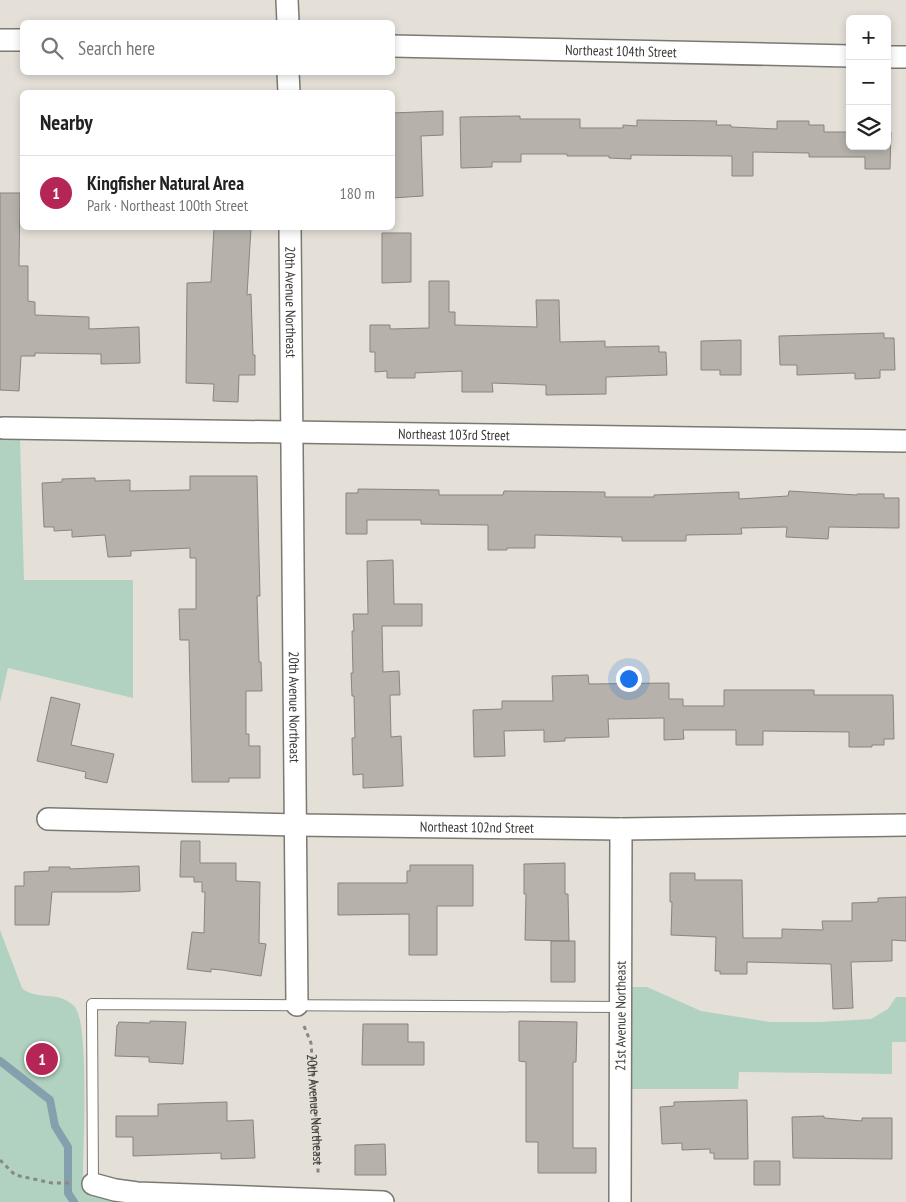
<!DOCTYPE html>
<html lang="en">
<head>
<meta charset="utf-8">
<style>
  body { margin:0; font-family:"PT Sans Narrow",sans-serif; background:#f2f2f2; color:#222 }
  .controls { position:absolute; right:15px; top:15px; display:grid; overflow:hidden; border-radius:8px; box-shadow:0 2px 8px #0003 }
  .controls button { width:45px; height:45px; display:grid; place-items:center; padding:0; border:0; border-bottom:1px solid #e0e0e0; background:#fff; color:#222; font:25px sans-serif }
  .you { position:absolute; left:628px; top:678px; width:18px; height:18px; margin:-12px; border:4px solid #fff; border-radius:50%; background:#1a73e8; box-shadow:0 0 0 8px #1a73e833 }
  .badge { display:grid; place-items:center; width:32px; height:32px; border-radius:50%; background:#b52657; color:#fff; font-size:16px; font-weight:700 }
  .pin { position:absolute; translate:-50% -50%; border:2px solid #fff; box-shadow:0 1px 5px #0006 }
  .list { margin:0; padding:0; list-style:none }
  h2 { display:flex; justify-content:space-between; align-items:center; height:65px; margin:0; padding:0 20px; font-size:21px }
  h2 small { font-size:16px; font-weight:400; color:#767676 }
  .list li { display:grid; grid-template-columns:32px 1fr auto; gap:15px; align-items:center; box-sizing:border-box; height:75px; padding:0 20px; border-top:1px solid #e0e0e0 }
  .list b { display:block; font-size:19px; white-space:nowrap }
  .list p { margin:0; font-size:16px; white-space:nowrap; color:#767676 }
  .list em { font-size:16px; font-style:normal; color:#767676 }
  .icon { flex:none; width:28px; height:28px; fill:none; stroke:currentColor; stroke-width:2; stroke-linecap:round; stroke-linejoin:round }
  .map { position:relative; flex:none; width:906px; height:1202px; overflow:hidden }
  .search { position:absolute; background:#fff; box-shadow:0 2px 8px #0003; left:20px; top:20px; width:375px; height:55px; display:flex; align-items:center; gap:12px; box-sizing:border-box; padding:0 18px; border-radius:8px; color:#767676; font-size:19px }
  .panel { position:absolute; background:#fff; box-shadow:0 2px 8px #0003; left:20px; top:90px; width:375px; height:140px; border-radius:8px }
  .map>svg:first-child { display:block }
</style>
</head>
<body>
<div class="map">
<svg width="906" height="1202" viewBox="0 0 906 1202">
  <rect width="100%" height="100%" fill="#e4e0d8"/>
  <path fill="#b1d2c0" d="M0,432L20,437L24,580H133V698L8,668L0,703Z
    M0,930L22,988C35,1001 59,990 74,1006C91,1022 82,1161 83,1191L110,1196L181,1202H0Z
    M631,987H647L701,1011L770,1022H820L871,1019L888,1009L896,997H906V1042H892V1074L739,1072L738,1089H631Z"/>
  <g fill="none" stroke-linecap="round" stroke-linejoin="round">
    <path stroke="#85a0ad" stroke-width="8" d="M0,1061L50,1100L55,1126L68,1147V1193L74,1202"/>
  </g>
  <path fill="#b6b2ab" stroke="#89857e" d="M443,111V135L421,136L423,196L392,198V113Z
    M520,116V119H580V128H623V125L637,126V120L717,121L716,125H731V127L777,129V121H809V125H824V132H850V146H887V132H891L890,169H865V157H809V153L753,152V176H732V156L631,155V159L609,158V156H567V154H521V162H492V167L461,168L460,117Z
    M0,193H20L19,266H28V301L35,302V315L89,317V329L139,327L140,363L101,364V354L35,353V356H21L19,391L0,390Z
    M214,228H251L247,295L251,294L253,355H255V375H239L238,402L213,401L214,384L186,383L187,283L211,282Z
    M382,233H411V282L382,283Z
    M429,281H449V312H455V325L537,327L536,300H559L560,342L605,341V347L659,346V352H666L667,375L606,377V394L546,395V385L492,383L493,392H462V371L415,373V378H387V371L375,372V352H370V325H390V329L429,328Z
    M884,333V338H894L895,370H880V378L855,379V373L797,375V365H780L779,336Z
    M741,340V375H720V370H701V341Z
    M190,476H257L260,596H257L259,662H261L262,691H246V734H249V746H260V778H229V782H192L189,640H180L179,609H196V558H190V548L131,551V556L108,557L105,535L72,537V530L54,531V527H44L42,483L62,482V479L95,478V481L130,480V491L190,490Z
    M358,489L439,490V495H503L504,491L605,492V497H654V495L739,492V499L788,496L789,491L857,495V494H884V498H899V528L829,527L828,539L786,537L787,527L741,528L742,534L686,535V541H622V537L535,535V548H507V550H488V525L421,524V520H367V534H346V493H358Z
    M393,560L394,604H422V626H382L383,672L399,671L400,695H390L391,737L401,736L403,786L363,788V774L353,775L352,738H355L354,696H352L351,673H353L352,631H354L353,614H368L367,561Z
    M588,675L589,684L669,683V699H683V706H724V690H814V695H893L894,739H884V745H872V747H849V732L763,731V745H736V730H683L684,739L664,740V718L608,719L609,737L565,738V741L544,742V730L504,731L505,756L474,757L473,710L502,709V701H553L552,676Z
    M51,697L80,704L71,745L114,754L107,783L85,778L86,772L37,761Z
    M181,841H200V863H236V881L260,882L259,943L266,944L261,976L222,970L211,969V972L187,969L192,932L204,933L205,892H202V882H194V877H180Z
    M565,863V894H568L569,941L525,940L526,894H524V864Z
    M410,865H473V906H437V955H409V914L338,915V883H407V871H410Z
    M139,866L140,891L122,892H52L49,925H15V886H24V872L49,871V867H70V869Z
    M670,873H695V880H742L743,938H782V929L823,930L822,921H852V903L878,902V898L906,897V941L892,940V961L851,962L853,1008L833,1009L831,964L747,962V974H720V971H715L716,937L671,935L672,902H670Z
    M551,941H575V982H551Z
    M150,1021L186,1022L183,1064L149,1062V1057L115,1056L117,1025H118L119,1022L150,1023Z
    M519,1021L577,1022L576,1062H573V1148H596V1173H538V1142H526V1062L519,1061Z
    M363,1024H408V1042H424V1065H362Z
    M747,1100L748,1159H714V1153H710V1149L682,1150V1143L662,1144L660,1107L674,1106V1102Z
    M227,1102V1121L253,1120L255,1158L221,1159V1153L133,1156V1137H116V1116H158V1104Z
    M824,1116V1118L862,1121V1118H892V1159L793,1158L792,1117Z
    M385,1144L386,1175H355V1145Z
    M754,1161H780V1185H754Z"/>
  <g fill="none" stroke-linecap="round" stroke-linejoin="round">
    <defs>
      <path id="lane" d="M93,1184L92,1004L620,1007"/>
      <g id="street">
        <path d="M287,0L288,22"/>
        <path d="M0,40H22"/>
        <path id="s2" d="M392,46L850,56"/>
        <path d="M887,57H906"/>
        <path d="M288,72L289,92"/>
        <path id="s3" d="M290,228L297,1005"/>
        <path id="s4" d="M3,428L906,441"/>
        <path id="s5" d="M48,819L297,825L621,829L906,825"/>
        <path d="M93,1184L115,1190L137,1193L383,1202"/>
        <path id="s6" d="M620,1202L621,829"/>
      </g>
    </defs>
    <use href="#lane" stroke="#7c7972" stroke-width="12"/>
    <use href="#street" stroke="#7c7972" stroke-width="24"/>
    <g stroke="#8a8782" stroke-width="3" stroke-dasharray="4 4" stroke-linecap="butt">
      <path id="s1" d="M304,1026L311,1043L318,1149V1176"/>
      <path d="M0,1160L15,1175L52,1183H70"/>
    </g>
    <use href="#lane" stroke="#fff" stroke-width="10"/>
    <use href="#street" stroke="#fff" stroke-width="21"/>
  </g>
  <g text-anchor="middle" stroke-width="4.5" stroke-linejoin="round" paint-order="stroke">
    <g font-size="14" fill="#3c3a37" stroke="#f1ede5">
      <text dy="5" stroke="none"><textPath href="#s2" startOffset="229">Northeast 104th Street</textPath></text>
      <text dy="5" stroke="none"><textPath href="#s3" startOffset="74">20th Avenue Northeast</textPath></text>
      <text dy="5" stroke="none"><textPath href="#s4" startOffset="451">Northeast 103rd Street</textPath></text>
      <text dy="5" stroke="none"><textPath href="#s3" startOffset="479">20th Avenue Northeast</textPath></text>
      <text dy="5" stroke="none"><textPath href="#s5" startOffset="429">Northeast 102nd Street</textPath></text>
      <text dy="5" stroke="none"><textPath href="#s6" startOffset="186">21st Avenue Northeast</textPath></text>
      <text dy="5" stroke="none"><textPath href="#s1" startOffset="85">20th Avenue Northeast</textPath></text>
    </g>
  </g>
</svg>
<div class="controls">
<button>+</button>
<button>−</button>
<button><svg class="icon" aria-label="layers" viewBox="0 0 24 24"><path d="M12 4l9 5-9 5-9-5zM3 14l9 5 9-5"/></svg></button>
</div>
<div class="you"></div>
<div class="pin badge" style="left:42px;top:1059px">1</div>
<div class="search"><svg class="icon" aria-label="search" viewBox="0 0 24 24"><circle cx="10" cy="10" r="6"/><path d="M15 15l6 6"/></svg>Search here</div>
<section class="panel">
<h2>Nearby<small></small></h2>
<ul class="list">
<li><span class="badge">1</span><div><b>Kingfisher Natural Area</b><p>Park · Northeast 100th Street</p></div><em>180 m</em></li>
</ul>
</section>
</div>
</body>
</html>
